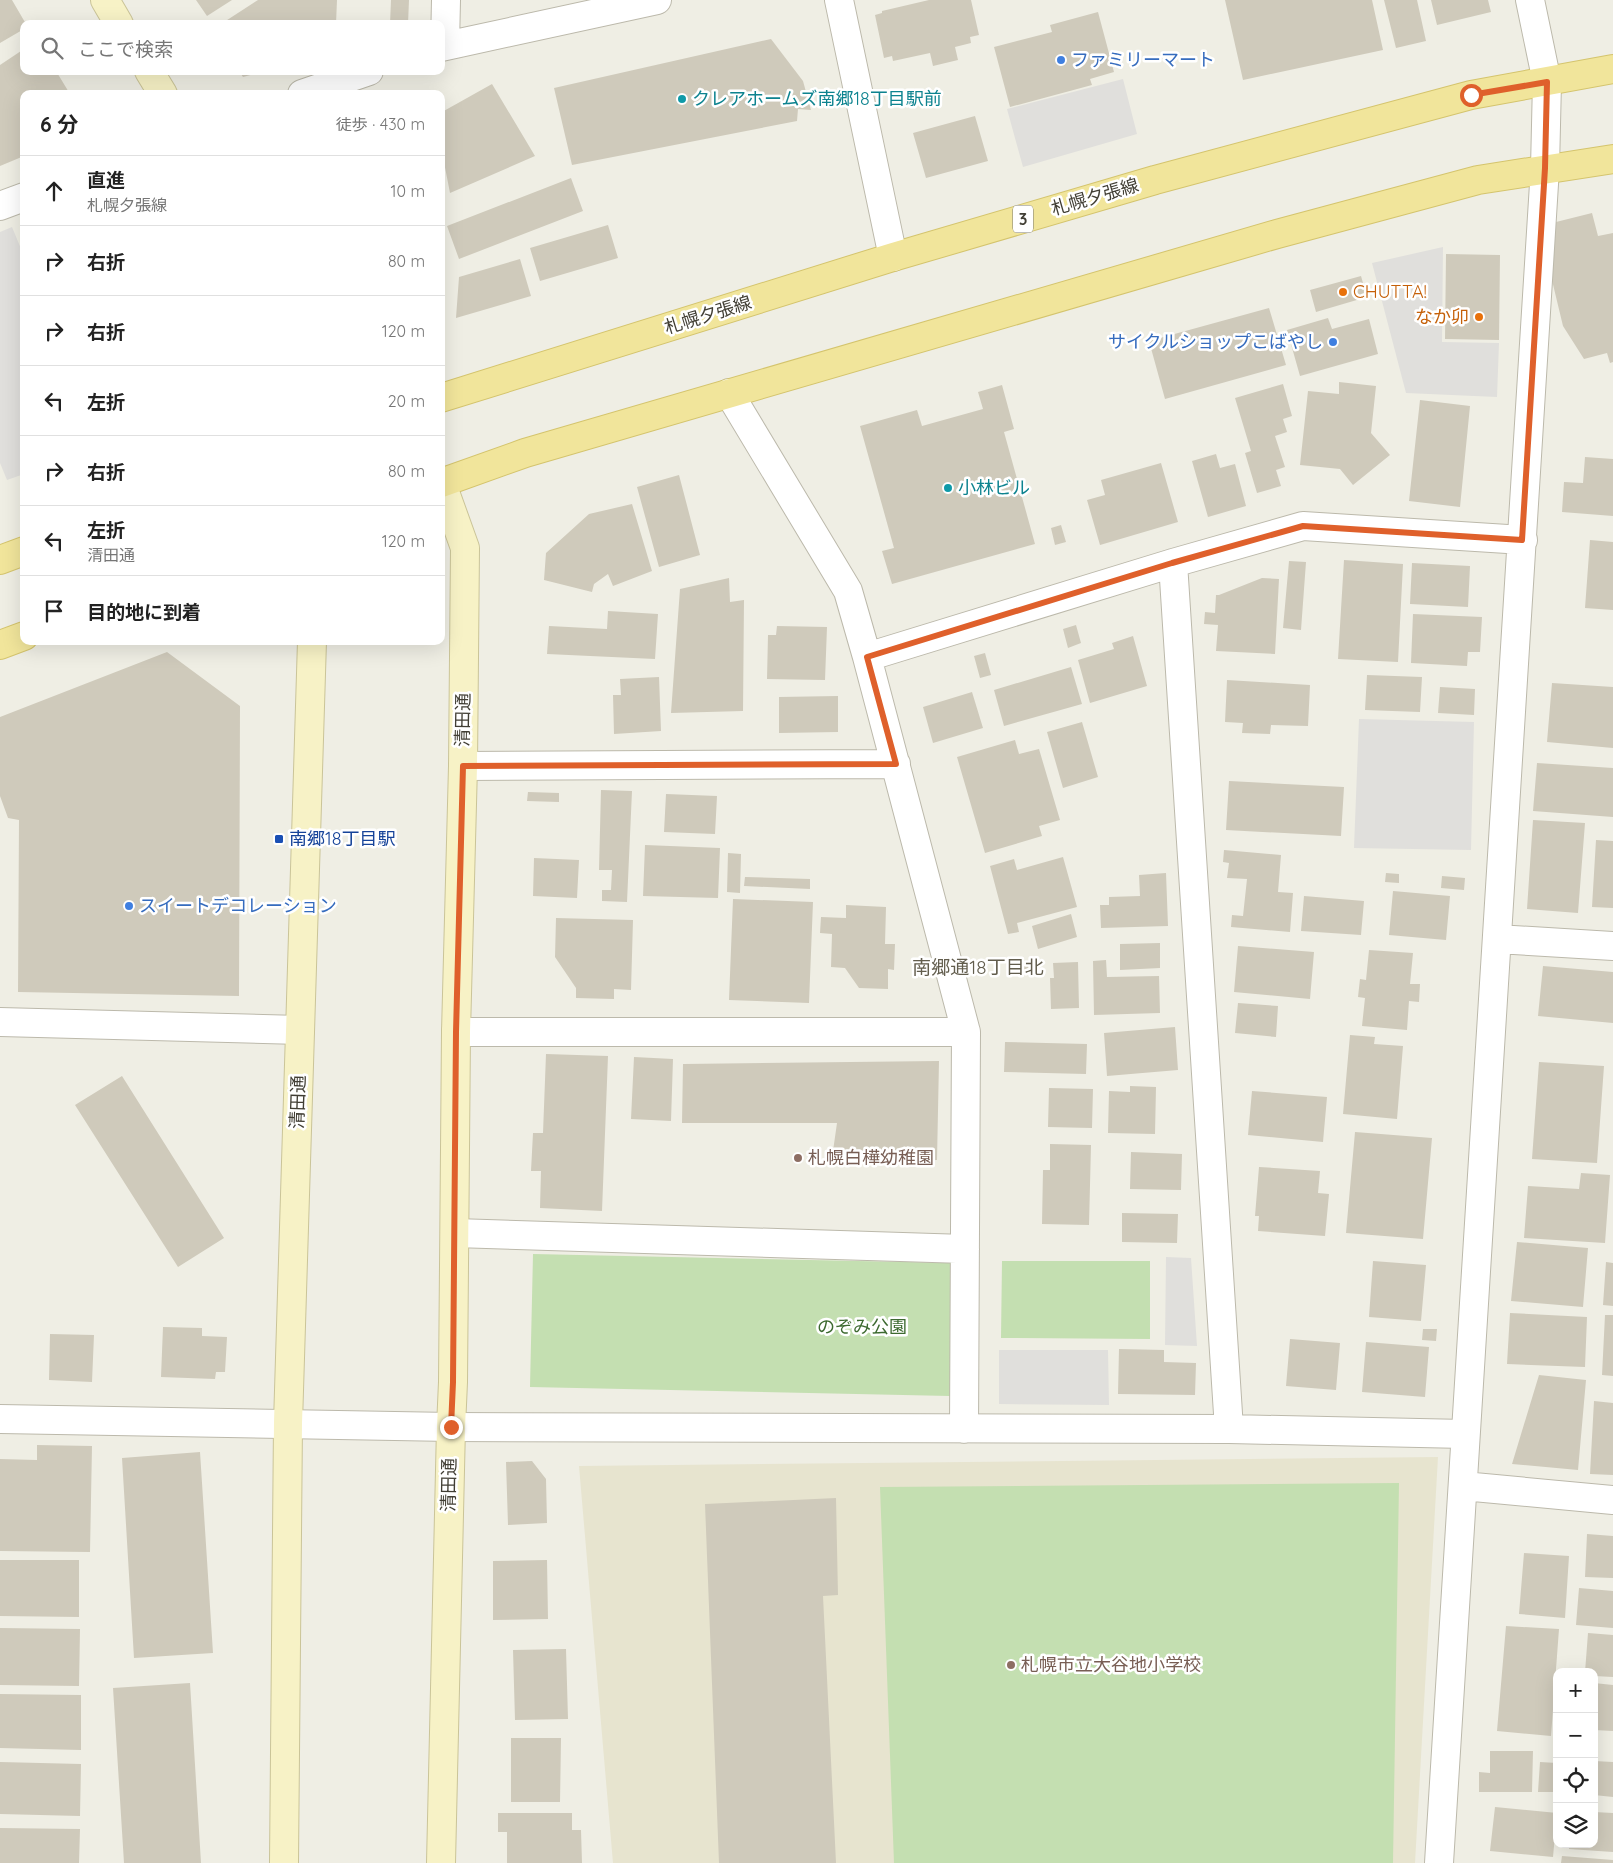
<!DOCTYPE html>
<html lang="ja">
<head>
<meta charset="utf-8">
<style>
  body { margin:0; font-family:Quicksand,"Noto Sans JP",sans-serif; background:#f6f6f6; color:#222 }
  .controls { position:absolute; right:15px; bottom:15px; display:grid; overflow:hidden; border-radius:10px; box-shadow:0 5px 20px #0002 }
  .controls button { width:45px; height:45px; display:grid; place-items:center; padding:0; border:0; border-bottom:1px solid #e0e0e0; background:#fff; color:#222; font:25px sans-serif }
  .stop { position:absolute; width:15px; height:15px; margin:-11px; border:4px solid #df602b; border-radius:50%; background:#fff }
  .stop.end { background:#df602b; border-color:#fff; box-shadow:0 1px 5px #0008 }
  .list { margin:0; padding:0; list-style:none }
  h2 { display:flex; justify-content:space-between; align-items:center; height:65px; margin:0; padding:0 20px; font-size:21px }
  h2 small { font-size:16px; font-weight:400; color:#767676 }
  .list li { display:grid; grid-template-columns:32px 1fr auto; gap:15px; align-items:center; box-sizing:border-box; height:70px; padding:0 20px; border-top:1px solid #e0e0e0 }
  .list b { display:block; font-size:19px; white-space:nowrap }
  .list p { margin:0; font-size:16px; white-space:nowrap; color:#767676 }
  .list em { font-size:16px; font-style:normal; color:#767676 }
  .icon { flex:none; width:28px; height:28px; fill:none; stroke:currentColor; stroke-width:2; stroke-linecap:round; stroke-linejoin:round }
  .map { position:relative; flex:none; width:1613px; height:1863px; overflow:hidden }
  .search { position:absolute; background:#fff; box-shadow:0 5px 20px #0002; left:20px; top:20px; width:425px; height:55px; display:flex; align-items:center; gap:12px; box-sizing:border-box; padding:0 18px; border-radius:10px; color:#767676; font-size:19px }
  .panel { position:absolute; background:#fff; box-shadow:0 5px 20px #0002; left:20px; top:90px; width:425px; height:555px; border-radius:10px }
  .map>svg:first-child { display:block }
</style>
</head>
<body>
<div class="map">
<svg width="1613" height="1863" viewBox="0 0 1613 1863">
  <rect width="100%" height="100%" fill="#efeee4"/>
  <path fill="#e7e4cf" d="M1438,1457L1415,1863H613L579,1466Z"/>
  <path fill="#c4dfb1" d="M533,1254L954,1263L950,1396L530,1387Z
    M1002,1261H1150V1339L1001,1338Z
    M1399,1483L1393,1863H894L880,1487Z"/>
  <path fill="#e0dfdc" d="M1123,79L1137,134L1023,167L1007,109Z
    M12,227L24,256V474L7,480L0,463V232Z
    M1443,247L1442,342L1499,343L1497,397L1406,393L1372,263Z
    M1359,719L1474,722L1471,850L1354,848Z
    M1166,1257L1191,1258L1197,1346L1165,1345Z
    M999,1350H1108L1109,1405L999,1404Z"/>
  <path fill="#cfcabb" d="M0,0H12L26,24H24V29L0,43Z
    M196,0H232L207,16Z
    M258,0H337L336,24H221Z
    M391,0H409L408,24H390Z
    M929,0H971L979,35L970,37L971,43L955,47L958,60L933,66L930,53L893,61L892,56L884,58L875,15L882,13V11Z
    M1225,0H1372L1383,50L1243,80Z
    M1384,0H1417L1426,41L1396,48Z
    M1431,0H1488L1491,12L1437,25Z
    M1098,12L1114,72L1090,79L1092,85L1010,107L994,47L1052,32L1050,25Z
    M771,39L803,81L811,110L798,109L797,121L572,165L554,88Z
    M24,49V71H56L70,94H24V156L0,166V65Z
    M239,71H261L262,72L243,77Z
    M492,84L535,156L450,193L442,152V112Z
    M975,116L988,161L926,178L913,133Z
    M571,178L583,211L459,259L447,226Z
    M1592,213L1598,236L1613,233V362L1610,363L1607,353L1584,359L1563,326L1544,247L1556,222Z
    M608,225L618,258L540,281L530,248Z
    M1446,254L1500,255L1499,340L1445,339Z
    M520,259L531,296L456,318L459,277Z
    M1361,276L1367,297L1316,312L1310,290Z
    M1269,308L1286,365L1165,399L1149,341Z
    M1328,318L1332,329L1369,319L1378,354L1300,376L1287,330Z
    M1339,382L1376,386L1371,433L1390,455L1353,485L1340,469L1300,465L1308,391L1339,394Z
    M1283,384L1292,416L1283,419L1287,432L1275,436L1285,467L1276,470L1281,486L1257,493L1245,453L1251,451L1235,398Z
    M1002,385L1014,429L1004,432L1035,544L892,584L882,551L894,548L860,426L917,410L922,426L983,409L978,392Z
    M1420,400L1470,406L1460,507L1409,501Z
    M1216,454L1220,468L1235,464L1246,506L1208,517L1192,461Z
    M1585,457L1613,459V516L1562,512L1564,482L1583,483Z
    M1161,463L1178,522L1100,545L1087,500L1105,495L1101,480Z
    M679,475L700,555L659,567L637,487Z
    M632,504L652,571L613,586L608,574L594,584L592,592L544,580L546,553L589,514Z
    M1061,525L1066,542L1055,545L1051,528Z
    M1590,540L1613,542V610L1585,608Z
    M1344,560L1403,564L1398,662L1338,659Z
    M1289,561L1306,562L1301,630L1283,628Z
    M1412,563L1470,566L1468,607L1410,604Z
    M729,578L730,602L744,600L743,711L671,713L680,589Z
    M1262,578L1279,579L1275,654L1216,651L1218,625L1204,624L1205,612L1215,613L1216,595H1219Z
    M608,611L658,614L655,659L547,654L549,626L607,629Z
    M1413,614L1482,617L1480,652H1468L1467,666L1411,663Z
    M1076,625L1081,643L1068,648L1063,629Z
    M777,626L827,627L825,680L767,679L768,635H776Z
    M1133,636L1147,686L1090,703L1078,660L1114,649L1112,643Z
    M167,652L240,706L239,996L18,992L19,820L8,818L0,796V717Z
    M985,653L991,675L980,678L974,656Z
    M1071,667L1082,704L1004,726L994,690Z
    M1367,675L1422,677L1420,712L1365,710Z
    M659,677L661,731L614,734L613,695H621L620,679Z
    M1227,680L1310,685L1308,726L1271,725L1270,734L1242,733L1243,723L1225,722Z
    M1552,683L1613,687V748L1547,742Z
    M1440,687L1475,689L1474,715L1438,713Z
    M972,692L983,728L933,743L923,707Z
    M838,696V732L779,733V697Z
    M1082,722L1098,777L1063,788L1047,732Z
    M1015,740L1019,754L1039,749L1060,820L1039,826L1042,836L985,853L957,757Z
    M1537,763L1613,768V817L1533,811Z
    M1229,781L1344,787L1341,836L1226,830Z
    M601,790L632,791L627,902L602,901V890H611L612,870H599Z
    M528,792L559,793V802L527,801Z
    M666,794L717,796L715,834L664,832Z
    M1533,820L1585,823L1578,913L1527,909Z
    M1596,840L1613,841V908L1592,907Z
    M645,845L720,848L718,898L643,896Z
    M1224,850L1281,855L1278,892L1293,893L1290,932L1231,927L1232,915L1243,916L1247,879L1227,878L1229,863L1223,862Z
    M728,853L741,854L740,893L727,892Z
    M1063,857L1077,907L1017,923L1019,932L1008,934L990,866L1014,859L1017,870Z
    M534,858L579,860L577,898L533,896Z
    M1166,873L1168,926L1101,928L1100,905H1109V897L1140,896L1139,875Z
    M1386,873L1399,874V883L1385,882Z
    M1442,876L1465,878L1464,890L1441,888Z
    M745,877L810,879V889L744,886Z
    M1393,891L1450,896L1446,940L1389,935Z
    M1304,896L1364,901L1361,935L1301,931Z
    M733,899L813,902L809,1003L729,1000Z
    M846,905L886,907L885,944H895L894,970L888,969V989L859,988L845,968L831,967L832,934L820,933L821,917L846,918Z
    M1071,914L1077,937L1038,949L1032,926Z
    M556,918L633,920L631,990L614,989V999L576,998V988L555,957Z
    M1160,943V968L1120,970V944Z
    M1238,946L1314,952L1310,999L1234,992Z
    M1369,950L1413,953L1410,984H1420L1419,1002L1409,1001L1407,1030L1362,1026L1365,998L1358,997L1360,979L1366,980Z
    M1029,960L1030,970L1021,971V962Z
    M1106,960L1107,977L1159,976L1160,1013L1094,1015L1093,961Z
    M1078,962L1079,1008L1051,1009L1050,978H1054L1053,963Z
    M1543,966L1613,972V1023L1538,1016Z
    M1238,1003L1278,1006L1276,1037L1235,1033Z
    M1175,1027L1178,1070L1107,1076L1104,1033Z
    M1350,1035L1375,1037L1374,1044L1403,1046L1397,1119L1343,1114Z
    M1005,1042L1087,1044L1086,1074L1004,1072Z
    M546,1054L608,1056L602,1211L540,1208L541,1171H531L533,1133H543Z
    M634,1057L673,1059L671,1121L631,1119Z
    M939,1061L937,1160L865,1162L862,1150L833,1151L837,1123H682L683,1064Z
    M1539,1062L1604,1066L1597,1163L1532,1159Z
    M122,1076L224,1238L178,1267L75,1105Z
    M1130,1086L1156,1087L1155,1134L1108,1133L1109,1091L1130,1092Z
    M1049,1088L1093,1089L1092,1128L1048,1127Z
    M1252,1091L1327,1097L1323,1142L1248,1135Z
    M1355,1132L1432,1138L1423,1239L1346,1233Z
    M1050,1144L1091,1145L1089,1225L1042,1224L1043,1170H1050Z
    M1131,1152L1182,1154L1181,1190L1130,1189Z
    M1259,1167L1320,1171L1318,1193L1329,1194L1325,1236L1258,1231L1259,1216H1255Z
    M1581,1173L1610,1175L1605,1243L1524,1238L1528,1186L1579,1189Z
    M1122,1213L1178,1214L1177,1243L1122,1242Z
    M1517,1242L1588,1248L1583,1307L1511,1301Z
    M1373,1261L1426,1265L1421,1321L1369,1317Z
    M1606,1262L1613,1263V1306L1603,1305Z
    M1510,1313L1587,1317L1585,1367L1507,1364Z
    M1605,1315H1613V1376L1602,1375Z
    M163,1327L202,1328V1336L227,1337L225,1372H216L215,1379L161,1377Z
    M1423,1329H1437L1436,1341L1422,1340Z
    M50,1334L94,1335L92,1382L49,1380Z
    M1290,1339L1340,1343L1336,1390L1286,1386Z
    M1366,1342L1429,1347L1425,1397L1362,1392Z
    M1119,1349L1164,1350V1362L1196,1363L1195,1395L1118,1394Z
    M1539,1375L1586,1380L1578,1470L1512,1464Z
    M1594,1401L1613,1403V1475L1590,1474Z
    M37,1445L92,1446L90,1552L0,1551V1459L37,1460Z
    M200,1452L213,1653L134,1658L122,1458Z
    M532,1461L546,1479L547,1523L508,1525L506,1462Z
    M836,1498L838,1595L823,1596L836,1863H719L705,1504Z
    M1587,1534L1613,1536V1578L1585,1577Z
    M1524,1553L1569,1556L1565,1618L1519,1614Z
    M0,1560H79V1617L0,1616Z
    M547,1560L548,1619L493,1620V1561Z
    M1579,1588L1613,1591V1628L1576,1625Z
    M1506,1626L1559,1629L1551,1736L1497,1731Z
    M0,1628L80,1629L79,1686L0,1685Z
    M1588,1633L1613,1635V1677L1594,1676V1672H1585Z
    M566,1649L568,1719L515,1720L513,1650Z
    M190,1683L201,1863H124L113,1688Z
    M1594,1683L1613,1685V1731L1594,1730Z
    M0,1694L81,1695V1750L0,1748Z
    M511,1738H561L560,1802H511Z
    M1490,1751H1533L1532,1792H1479V1772L1490,1773Z
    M1594,1761L1613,1762V1797L1594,1795Z
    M0,1762L81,1764L80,1816L0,1814Z
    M1540,1762L1557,1763V1792H1538Z
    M1495,1807L1557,1813L1553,1857L1490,1851Z
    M1594,1812L1613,1813V1852L1569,1849V1844H1594Z
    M498,1813H572V1830H581L582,1863H507V1832H498Z
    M0,1828L80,1829L79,1863H0Z
    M1562,1856L1613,1860V1863H1561Z"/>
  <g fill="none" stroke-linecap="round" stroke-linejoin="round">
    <defs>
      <path id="street" d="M839,0L893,257
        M445,45L446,0
        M441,47L657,0
        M302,94L369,71
        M0,206L24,197
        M729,393L848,591L867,657L966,1032L964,1429
        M1173,563L1229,1429
        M867,657L1173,563L1303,526L1523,540
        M463,766L896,764
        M1497,939L1613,946
        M0,1022L300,1030
        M456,1032H966
        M455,1233L965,1249
        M0,1419L451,1427L1229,1429L1465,1434
        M1463,1486L1613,1500
        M1439,1863L1545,168L1547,82L1530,0"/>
      <path id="secondary" d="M105,0L119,24
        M149,71L163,94
        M441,481L465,548L463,766L456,1032L453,1382L451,1427L441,1863
        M284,1863L288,1423L312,641"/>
      <path id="primary" d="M441,398L893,257L1155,180L1471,95L1613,69
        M441,483L525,453L1277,234L1478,180L1613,159
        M0,560L24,551
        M0,645L24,636"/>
    </defs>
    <use href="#street" stroke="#bcb9ab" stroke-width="30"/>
    <use href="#secondary" stroke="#cac498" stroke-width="30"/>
    <use href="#primary" stroke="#d4c46d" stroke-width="30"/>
    <use href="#street" stroke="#fff" stroke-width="28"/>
    <use href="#secondary" stroke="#f7f2c6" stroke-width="28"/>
    <use href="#primary" stroke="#f1e59b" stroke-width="28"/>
  </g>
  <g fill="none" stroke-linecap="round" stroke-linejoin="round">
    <path stroke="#df602b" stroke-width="6" d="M451,1427L453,1382L456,1032L463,766L896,764L867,657L1172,563L1303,526L1522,540L1545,168L1547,82L1471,95"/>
  </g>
  <g fill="#3f7fe0" stroke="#fff" stroke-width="2">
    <circle cx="1061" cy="60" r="5"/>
    <circle cx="1333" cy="342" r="5"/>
    <circle cx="129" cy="906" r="5"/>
  </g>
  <g fill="#0f9aa8" stroke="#fff" stroke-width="2">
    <circle cx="682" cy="99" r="5"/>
    <circle cx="948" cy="488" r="5"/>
  </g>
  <g fill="#e8710a" stroke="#fff" stroke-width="2">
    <circle cx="1343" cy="292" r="5"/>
    <circle cx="1479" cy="317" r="5"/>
  </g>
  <rect fill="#1a4fb4" stroke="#fff" stroke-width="2" x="274" y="834" width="10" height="10" rx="2.5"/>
  <g fill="#8d6e63" stroke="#fff" stroke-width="2">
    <circle cx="798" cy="1158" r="5"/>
    <circle cx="1011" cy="1665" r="5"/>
  </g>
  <g text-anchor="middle" stroke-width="5" stroke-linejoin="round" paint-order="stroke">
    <rect fill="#fff" stroke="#7a7871" stroke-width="1" x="1013" y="205.5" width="20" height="27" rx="4"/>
    <g font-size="16" font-weight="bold" fill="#413e34">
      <text x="1023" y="225">3</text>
    </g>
    <g font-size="18" fill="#366cbe" stroke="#fff" text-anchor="start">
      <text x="1071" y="66">ファミリーマート</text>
      <text x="1323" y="348" text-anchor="end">サイクルショップこばやし</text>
      <text x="139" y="912">スイートデコレーション</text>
    </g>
    <g font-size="18" fill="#0d838f" stroke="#fff" text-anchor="start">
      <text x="692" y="105">クレアホームズ南郷18丁目駅前</text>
      <text x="958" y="494">小林ビル</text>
    </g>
    <g font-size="18" fill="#413e34" stroke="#fff">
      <text transform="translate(1095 197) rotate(-16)" y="6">札幌夕張線</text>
      <text transform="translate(708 315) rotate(-17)" y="6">札幌夕張線</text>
      <text transform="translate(463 720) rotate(-89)" y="6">清田通</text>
      <text transform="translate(298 1102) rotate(-88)" y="6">清田通</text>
      <text transform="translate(449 1485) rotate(-89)" y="6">清田通</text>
    </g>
    <g font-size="18" fill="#c56008" stroke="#fff" text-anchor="start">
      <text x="1353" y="298">CHUTTA!</text>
      <text x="1469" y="323" text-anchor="end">なか卯</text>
    </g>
    <g font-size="18" fill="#164399" stroke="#fff" text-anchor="start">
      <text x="289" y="845">南郷18丁目駅</text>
    </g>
    <g font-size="18" fill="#785e54" stroke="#fff" text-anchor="start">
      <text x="808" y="1164">札幌白樺幼稚園</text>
      <text x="1021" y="1671">札幌市立大谷地小学校</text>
    </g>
    <g font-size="18" fill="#3d6a30" stroke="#fff">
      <text x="862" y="1333">のぞみ公園</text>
    </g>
    <g font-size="19" fill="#625d4d" stroke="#fff">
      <text x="978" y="974">南郷通18丁目北</text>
    </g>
  </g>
</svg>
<div class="controls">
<button>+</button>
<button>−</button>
<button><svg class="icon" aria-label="locate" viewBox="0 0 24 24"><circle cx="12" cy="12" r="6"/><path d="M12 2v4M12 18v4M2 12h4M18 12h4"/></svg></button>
<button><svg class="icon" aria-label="layers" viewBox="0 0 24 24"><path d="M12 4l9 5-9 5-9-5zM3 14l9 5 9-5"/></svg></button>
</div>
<div class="stop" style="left:1471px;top:95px"></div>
<div class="stop end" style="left:451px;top:1427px"></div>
<div class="search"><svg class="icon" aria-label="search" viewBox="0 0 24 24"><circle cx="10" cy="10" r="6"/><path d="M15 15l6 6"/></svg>ここで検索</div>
<section class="panel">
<h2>6 分<small>徒歩 · 430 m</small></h2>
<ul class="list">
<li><svg class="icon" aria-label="ahead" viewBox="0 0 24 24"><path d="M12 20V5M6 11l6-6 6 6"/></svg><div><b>直進</b><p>札幌夕張線</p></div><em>10 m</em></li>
<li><svg class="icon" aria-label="right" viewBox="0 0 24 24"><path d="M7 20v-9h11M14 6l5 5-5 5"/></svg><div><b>右折</b></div><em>80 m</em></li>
<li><svg class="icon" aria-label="right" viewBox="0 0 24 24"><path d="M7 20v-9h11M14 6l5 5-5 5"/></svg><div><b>右折</b></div><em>120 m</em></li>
<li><svg class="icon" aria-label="left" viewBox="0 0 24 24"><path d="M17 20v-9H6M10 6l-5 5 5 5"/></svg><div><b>左折</b></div><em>20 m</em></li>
<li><svg class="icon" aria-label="right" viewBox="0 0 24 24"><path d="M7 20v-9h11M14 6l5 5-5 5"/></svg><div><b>右折</b></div><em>80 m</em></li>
<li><svg class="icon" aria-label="left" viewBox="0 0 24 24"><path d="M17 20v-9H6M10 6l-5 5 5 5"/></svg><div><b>左折</b><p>清田通</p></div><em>120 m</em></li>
<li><svg class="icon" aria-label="arrive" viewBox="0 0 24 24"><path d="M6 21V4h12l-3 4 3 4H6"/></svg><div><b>目的地に到着</b></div></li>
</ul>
</section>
</div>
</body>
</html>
